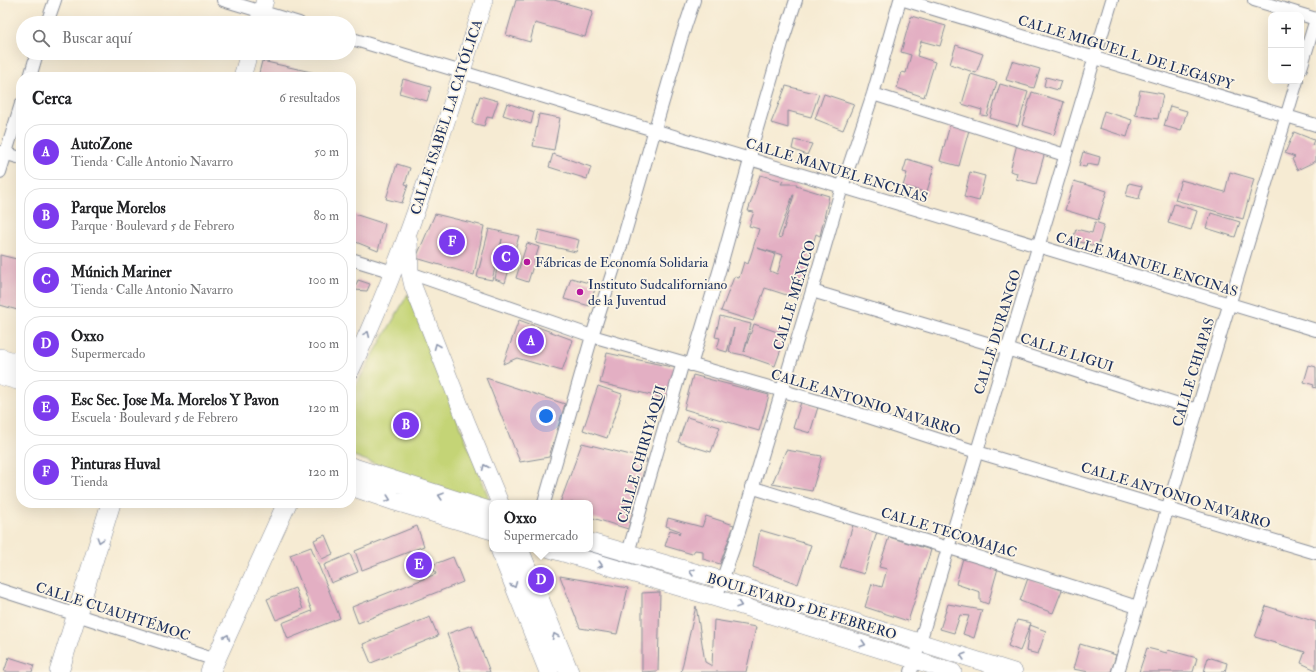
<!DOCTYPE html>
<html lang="es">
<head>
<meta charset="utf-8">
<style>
  body { margin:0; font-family:"IM FELL Double Pica",serif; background:#f6f6f6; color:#202124 }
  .controls { position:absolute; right:12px; top:12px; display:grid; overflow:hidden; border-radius:8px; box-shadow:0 4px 16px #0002 }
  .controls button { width:36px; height:36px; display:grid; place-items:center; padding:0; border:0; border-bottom:1px solid #e0e0e0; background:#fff; color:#202124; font:20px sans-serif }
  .you { position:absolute; left:546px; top:416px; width:14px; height:14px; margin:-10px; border:3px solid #fff; border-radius:50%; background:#1a73e8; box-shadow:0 0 0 6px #1a73e833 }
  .badge { display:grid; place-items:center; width:26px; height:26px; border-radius:50%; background:#7c3aed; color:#fff; font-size:13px; font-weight:700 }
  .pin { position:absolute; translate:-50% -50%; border:2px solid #fff; box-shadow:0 1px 4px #0006 }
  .popup { position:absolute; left:489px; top:500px; width:104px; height:52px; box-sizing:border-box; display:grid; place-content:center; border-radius:8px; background:#fff; filter:drop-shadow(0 1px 3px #0005); font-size:13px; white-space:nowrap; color:#757577 }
  .popup b { font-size:15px; color:#202124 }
  .popup::after { content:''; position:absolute; left:50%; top:100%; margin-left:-8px; border:8px solid transparent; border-top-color:#fff }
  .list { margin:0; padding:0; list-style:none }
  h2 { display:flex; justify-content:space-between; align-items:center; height:52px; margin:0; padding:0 16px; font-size:17px }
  h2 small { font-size:13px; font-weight:400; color:#757577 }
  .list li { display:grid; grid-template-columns:26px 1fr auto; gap:12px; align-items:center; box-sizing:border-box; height:56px; margin:0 8px 8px; padding:0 8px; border:1px solid #e0e0e0; border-radius:16px }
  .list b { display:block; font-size:15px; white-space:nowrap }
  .list p { margin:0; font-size:13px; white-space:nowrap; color:#757577 }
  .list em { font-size:13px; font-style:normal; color:#757577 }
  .icon { flex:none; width:22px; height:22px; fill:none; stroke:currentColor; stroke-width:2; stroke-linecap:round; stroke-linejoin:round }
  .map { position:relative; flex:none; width:1316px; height:672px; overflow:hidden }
  .search { position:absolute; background:#fff; box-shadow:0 4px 16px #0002; left:16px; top:16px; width:340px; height:44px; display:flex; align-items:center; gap:10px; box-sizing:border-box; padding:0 14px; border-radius:22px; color:#757577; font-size:15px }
  .panel { position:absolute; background:#fff; box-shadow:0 4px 16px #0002; left:16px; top:72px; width:340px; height:436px; border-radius:16px }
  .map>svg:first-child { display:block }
</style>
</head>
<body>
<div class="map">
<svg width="1316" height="672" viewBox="0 0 1316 672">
  <rect width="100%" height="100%" fill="#fcf5e5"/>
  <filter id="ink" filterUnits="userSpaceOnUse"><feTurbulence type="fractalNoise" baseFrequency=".025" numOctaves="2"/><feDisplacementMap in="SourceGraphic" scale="8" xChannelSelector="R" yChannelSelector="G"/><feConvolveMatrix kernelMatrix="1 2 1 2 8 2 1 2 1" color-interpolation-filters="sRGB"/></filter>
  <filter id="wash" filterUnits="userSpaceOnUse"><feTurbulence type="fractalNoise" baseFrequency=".012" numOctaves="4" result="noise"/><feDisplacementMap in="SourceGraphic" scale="16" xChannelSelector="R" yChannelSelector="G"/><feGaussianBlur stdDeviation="0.9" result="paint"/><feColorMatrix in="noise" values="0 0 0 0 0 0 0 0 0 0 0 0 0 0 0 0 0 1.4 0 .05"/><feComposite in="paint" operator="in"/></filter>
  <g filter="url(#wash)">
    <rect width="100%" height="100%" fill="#f6ebd3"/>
    <path fill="#c4d476" stroke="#70826a" d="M408,294L492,506L351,455V394Z"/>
    <g id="blocks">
      <path fill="#e3afc3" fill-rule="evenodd" d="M516,0H554L593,11L585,37L535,23L530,42L506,35Z
        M911,16L946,26L940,46L921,41L917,56L935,62L924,97L897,88L902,72L906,73L911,55L901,52Z
        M956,45L983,54L976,73L950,64Z
        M262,61L329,76V77H258Z
        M1012,61L1040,69L1034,88L1006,80Z
        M971,74L997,82L987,116L981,115L982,110L962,104Z
        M1046,77L1061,81L1058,90L1044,86Z
        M403,79L431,87L427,101L399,93Z
        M1000,84L1028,92L1018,126L990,118Z
        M786,86L819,94L811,117L788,111V128L771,123Z
        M1140,90L1163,94L1158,119L1135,115Z
        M1032,92L1064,102L1054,135L1022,125Z
        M824,94L854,104L843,130L815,119Z
        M480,96L498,101L492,118L487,117L484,126L472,123Z
        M507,103L534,112L531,124L503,115Z
        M1170,106L1187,111L1181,131L1164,126Z
        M1104,111L1132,120L1127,137L1099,128Z
        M539,114L560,118L554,150L533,146Z
        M950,125L969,130L959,166L940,161Z
        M1294,132L1314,140L1312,145L1316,146V161L1297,170L1292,159L1295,157L1285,153Z
        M794,140L812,144L807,155L792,149Z
        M1017,144L1045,152L1036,184L1016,179L1017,173L1010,171Z
        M1083,152L1100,157L1098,166L1087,164L1086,167L1079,166Z
        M553,154L591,167L587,179L549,167Z
        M907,159L934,167L926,195L920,194L921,191L903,186L907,173L903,172Z
        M397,164L410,168L405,184L408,185L402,203L386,199Z
        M970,172L985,176L979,201L964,197Z
        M1230,172L1254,179L1243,219L1175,200L1181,180L1225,192Z
        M760,175L783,181L781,184H797L796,186L829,196L820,236L816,234L807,263L808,268L799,299L765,288L753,321L721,311L734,277L739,278L744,262L748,264L759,229L749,226L754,212L748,211ZM793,195H794L781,238L778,237ZM757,248L783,255L777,274L770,271L775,254Z
        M1074,181L1107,191L1098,220L1065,210Z
        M1129,183L1142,186L1139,199L1126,196Z
        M1174,204L1197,211L1191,230L1168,223Z
        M351,213L385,224L378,251L351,240Z
        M1211,213L1240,222L1235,237L1206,228Z
        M435,214L484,226L474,275L416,258Z
        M1095,222L1104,225L1098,247L1073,240L1076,229L1092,233Z
        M489,229L519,236L505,283L495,279L502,239L492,280L477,277Z
        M539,230L579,240L576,252L536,243Z
        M527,243L539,247L528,282L516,278Z
        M0,255L21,260V311L0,305Z
        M571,278L596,285L590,306L564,299Z
        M358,280L370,284L367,291L354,290Z
        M720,316L751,324L744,352L754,324L786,335L775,366L743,355L729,352L734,328L727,352L717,349L720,338L715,337Z
        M519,320L573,340L562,371L517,358L503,364Z
        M607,353L676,368L668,399L600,383Z
        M1309,365L1316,367V388L1313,387L1314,385L1304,382Z
        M693,375L769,395L759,431L684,409Z
        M486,378L565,404L549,457L520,462Z
        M598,386L622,394L607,438L583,430Z
        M801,402L818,407L810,433L793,428Z
        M687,417L720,427L711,452L678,442Z
        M582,443L647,459L628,529L590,517V503H560Z
        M786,450L822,456L812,491L772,484Z
        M706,516L734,525L720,564L703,559V551L695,550L692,554L665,546L670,530L678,532L679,535L680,531L666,526L668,518L702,527Z
        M853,525L877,532L864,574L840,567Z
        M417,526L424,546L362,570L355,551Z
        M760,530L811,545L798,584L753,567Z
        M325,535L333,554L322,559L314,540Z
        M889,537L931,550L908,621L865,607L872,584L882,587L887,569L879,567Z
        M311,547L340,618L288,639L282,623L312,611L290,555Z
        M350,554L358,572L331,583L324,565Z
        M453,557L463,582L358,623L352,607L436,574L432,565Z
        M963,558L998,568L988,604L980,601V592L956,584Z
        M560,576L628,588L617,634L580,628Z
        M1028,578L1062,590L1053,613L1020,601Z
        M295,588L303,609L276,620L267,599Z
        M660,592L658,671L642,672V593Z
        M948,604L982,610L974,638L963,634L969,616L960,615L954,633L940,629Z
        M696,606L705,662L712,666L714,620L756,627L746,672H681Z
        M1266,606L1316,622V670L1301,663L1305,652L1255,637Z
        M430,617L438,636L371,663L363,644Z
        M1017,620L1031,623L1020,651L1008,646Z
        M472,625L490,672H461L447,634Z
        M1030,625L1046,631L1038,654L1026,651Z
        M1080,644L1116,655L1111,672H1089L1073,669Z
        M1147,648L1167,653L1168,650L1197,658L1193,672H1139Z
        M9,657L34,665L32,672H4Z
        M1208,657L1227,663L1225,672H1204Z"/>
    </g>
  </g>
  <g filter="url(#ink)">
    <use href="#blocks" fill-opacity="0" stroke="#888d98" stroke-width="1"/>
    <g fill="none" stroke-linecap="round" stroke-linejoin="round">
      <defs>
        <path id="street" d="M223,0L299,23
          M904,0L1316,125
          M1254,0L1316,19
          M47,23L55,0
          M349,38L1316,330
          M1301,68L1316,19
          M30,77L37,53
          M873,94L1065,155
          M0,152L21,158
          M0,172L21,104
          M351,259L393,272
          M410,273L592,336L828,404L977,452L1316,553
          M812,291L1007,349L1197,410
          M691,365L721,265L750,160L753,142L782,43L796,0
          M751,487C880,528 1009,565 1137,607
          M544,503L592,336L622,243L681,39L694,0
          M628,553L683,362
          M0,590L216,660
          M716,598L739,532L812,291L842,187L873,94L900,0
          M911,672L1112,0
          M1118,672L1297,81"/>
        <path id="secondary" d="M258,23L265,0
          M242,77L249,53
          M409,241L410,273L413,286L466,421L500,503
          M351,370C407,251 446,125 484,0
          M590,542L722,580L1014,672
          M550,549L716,598L953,672"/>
        <path id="primary" d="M0,358L21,364
          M0,375L21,381
          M351,467L492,512
          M351,486L395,501L492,530
          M500,549L549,672
          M519,549L569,672
          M59,672L111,503
          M210,672L287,503"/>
      </defs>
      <use href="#street" stroke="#888d98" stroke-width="14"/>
      <use href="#secondary" stroke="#888d98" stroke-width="18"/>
      <use href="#primary" stroke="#888d98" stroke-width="20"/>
      <use href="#street" stroke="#fff" stroke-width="12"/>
      <use href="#secondary" stroke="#fff" stroke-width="17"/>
      <use href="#primary" stroke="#fff" stroke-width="19"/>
    </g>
    <defs><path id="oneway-chevron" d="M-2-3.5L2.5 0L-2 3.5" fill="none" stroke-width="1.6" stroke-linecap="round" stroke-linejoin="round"/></defs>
    <g stroke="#8d97ae">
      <use href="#oneway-chevron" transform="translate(367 334) rotate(-66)"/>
      <use href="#oneway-chevron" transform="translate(437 346) rotate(-112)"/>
      <use href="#oneway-chevron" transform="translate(485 467) rotate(-113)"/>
      <use href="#oneway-chevron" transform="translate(441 496) rotate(-163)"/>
      <use href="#oneway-chevron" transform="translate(388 499) rotate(19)"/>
      <use href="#oneway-chevron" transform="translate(100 540) rotate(107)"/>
      <use href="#oneway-chevron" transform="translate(600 565) rotate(16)"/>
      <use href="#oneway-chevron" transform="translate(692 572) rotate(-164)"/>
      <use href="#oneway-chevron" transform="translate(514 585) rotate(68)"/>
      <use href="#oneway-chevron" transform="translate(739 605) rotate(18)"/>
      <use href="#oneway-chevron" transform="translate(555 636) rotate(-112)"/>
      <use href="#oneway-chevron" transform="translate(227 637) rotate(-66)"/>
      <use href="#oneway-chevron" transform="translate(863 644) rotate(17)"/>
      <use href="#oneway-chevron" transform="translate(963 656) rotate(-163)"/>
    </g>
  </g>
  <g fill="#b5179e" stroke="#fcf5e5" stroke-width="1.5">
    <circle cx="527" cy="262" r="4"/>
    <circle cx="580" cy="292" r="4"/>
  </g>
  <g text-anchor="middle" stroke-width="3.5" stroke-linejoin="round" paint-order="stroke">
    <g font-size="14" fill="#1b2f5e" stroke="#fcf5e5">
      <text transform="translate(1126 52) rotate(17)" y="5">CALLE MIGUEL L. DE LEGASPY</text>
      <text transform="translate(446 117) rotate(-72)" y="5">CALLE ISABEL LA CATÓLICA</text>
      <text transform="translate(837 170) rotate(17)" y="5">CALLE MANUEL ENCINAS</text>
      <text transform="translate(1147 264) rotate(17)" y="5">CALLE MANUEL ENCINAS</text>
      <text transform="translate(794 295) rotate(-73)" y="5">CALLE MÉXICO</text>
      <text transform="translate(997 332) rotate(-73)" y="5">CALLE DURANGO</text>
      <text transform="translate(1067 352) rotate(18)" y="5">CALLE LIGUI</text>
      <text transform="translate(1193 372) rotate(-73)" y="5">CALLE CHIAPAS</text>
      <text transform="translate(866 402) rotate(17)" y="5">CALLE ANTONIO NAVARRO</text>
      <text transform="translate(641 454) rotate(-74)" y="5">CALLE CHIRIYAQUI</text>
      <text transform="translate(1176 495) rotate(17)" y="5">CALLE ANTONIO NAVARRO</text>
      <text transform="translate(949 532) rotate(17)" y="5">CALLE TECOMAJAC</text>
      <text transform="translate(802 606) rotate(17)" y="5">BOULEVARD 5 DE FEBRERO</text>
      <text transform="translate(113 611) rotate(18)" y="5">CALLE CUAUHTÉMOC</text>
    </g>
    <g font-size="14" fill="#1b2f5e" stroke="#fcf5e5" text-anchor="start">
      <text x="535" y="267">Fábricas de Economía Solidaria</text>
      <text x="588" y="289">Instituto Sudcaliforniano<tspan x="588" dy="16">de la Juventud</tspan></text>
    </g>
  </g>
</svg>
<div class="controls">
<button>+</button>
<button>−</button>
</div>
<div class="you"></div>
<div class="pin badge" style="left:531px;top:341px">A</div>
<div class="pin badge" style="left:406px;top:425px">B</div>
<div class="pin badge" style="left:506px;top:258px">C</div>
<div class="pin badge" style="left:541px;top:580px">D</div>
<div class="popup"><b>Oxxo</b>Supermercado</div>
<div class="pin badge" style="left:419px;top:565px">E</div>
<div class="pin badge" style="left:452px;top:242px">F</div>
<div class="search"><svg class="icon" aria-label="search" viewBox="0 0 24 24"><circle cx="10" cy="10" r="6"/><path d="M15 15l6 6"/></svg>Buscar aquí</div>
<section class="panel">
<h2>Cerca<small>6 resultados</small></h2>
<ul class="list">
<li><span class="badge">A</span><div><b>AutoZone</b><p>Tienda · Calle Antonio Navarro</p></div><em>50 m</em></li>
<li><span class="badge">B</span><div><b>Parque Morelos</b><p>Parque · Boulevard 5 de Febrero</p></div><em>80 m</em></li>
<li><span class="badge">C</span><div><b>Múnich Mariner</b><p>Tienda · Calle Antonio Navarro</p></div><em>100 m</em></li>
<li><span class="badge">D</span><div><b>Oxxo</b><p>Supermercado</p></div><em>100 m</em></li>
<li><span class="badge">E</span><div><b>Esc Sec. Jose Ma. Morelos Y Pavon</b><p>Escuela · Boulevard 5 de Febrero</p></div><em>120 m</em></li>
<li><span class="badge">F</span><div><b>Pinturas Huval</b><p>Tienda</p></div><em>120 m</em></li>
</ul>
</section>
</div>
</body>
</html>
